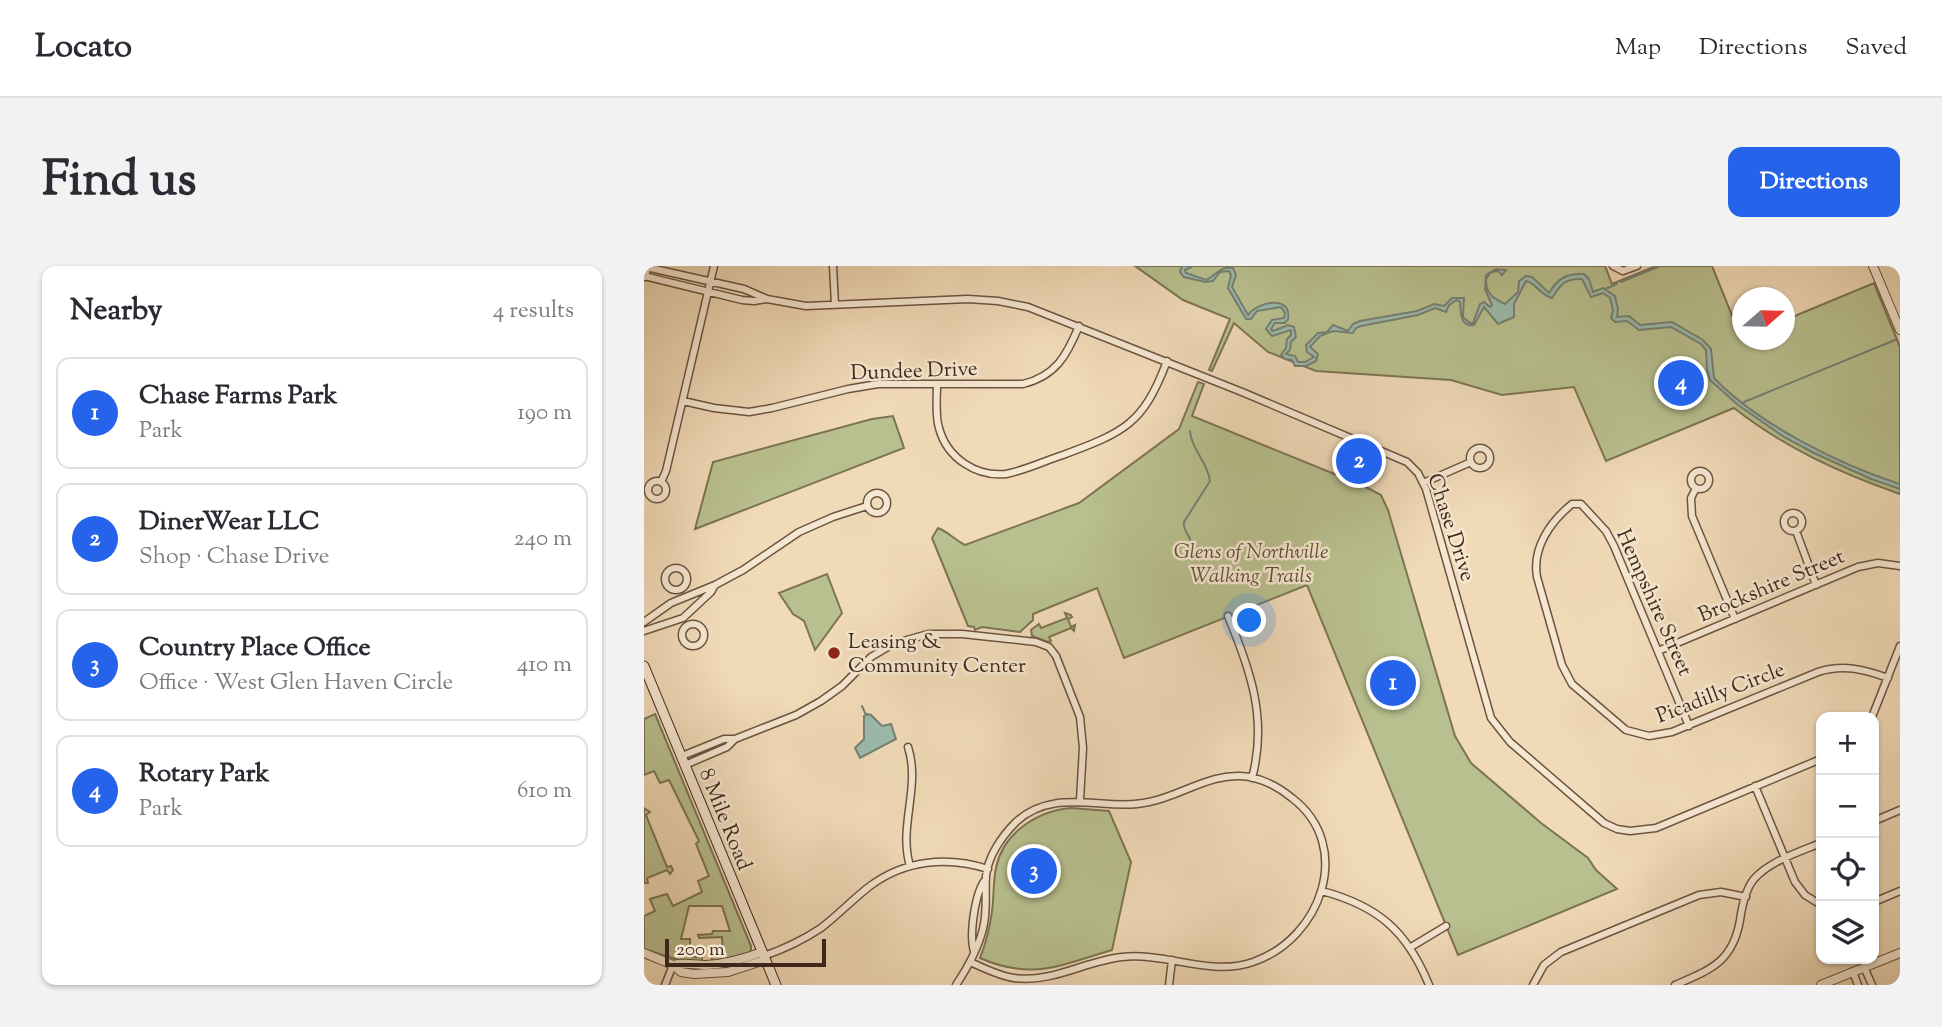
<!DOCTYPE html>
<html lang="en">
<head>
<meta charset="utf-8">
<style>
  body { margin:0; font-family:"Sorts Mill Goudy",serif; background:#f2f2f3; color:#2b2b33 }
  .controls { position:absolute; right:21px; bottom:21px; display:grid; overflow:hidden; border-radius:14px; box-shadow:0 2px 5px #0004 }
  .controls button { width:63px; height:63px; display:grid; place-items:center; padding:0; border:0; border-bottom:2px solid #e1e1e2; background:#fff; color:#2b2b33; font:35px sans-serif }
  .compass { position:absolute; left:1088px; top:21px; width:63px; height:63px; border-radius:50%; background:#fff; box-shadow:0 2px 5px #0004; rotate:70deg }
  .scale { position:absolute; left:21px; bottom:18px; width:161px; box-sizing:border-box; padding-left:7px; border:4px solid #3f281b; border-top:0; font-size:19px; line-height:24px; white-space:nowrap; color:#3f281b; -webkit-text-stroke:5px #f6e7d1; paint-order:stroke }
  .you { position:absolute; left:606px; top:355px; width:24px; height:24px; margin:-18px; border:5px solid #fff; border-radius:50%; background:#1a73e8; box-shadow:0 0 0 10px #1a73e833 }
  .badge { display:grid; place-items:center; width:46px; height:46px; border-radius:50%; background:#2563eb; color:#fff; font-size:23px; font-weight:700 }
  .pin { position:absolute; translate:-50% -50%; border:4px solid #fff; box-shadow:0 2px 7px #0006 }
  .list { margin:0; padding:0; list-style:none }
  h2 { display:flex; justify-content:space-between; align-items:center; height:91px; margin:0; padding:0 28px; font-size:30px }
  h2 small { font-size:23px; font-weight:400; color:#7c7c81 }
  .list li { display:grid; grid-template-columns:46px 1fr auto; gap:21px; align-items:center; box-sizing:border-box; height:112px; margin:0 14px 14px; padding:0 14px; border:2px solid #e1e1e2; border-radius:14px }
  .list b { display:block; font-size:26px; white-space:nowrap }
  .list p { margin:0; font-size:23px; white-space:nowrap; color:#7c7c81 }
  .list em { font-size:23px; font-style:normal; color:#7c7c81 }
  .icon { flex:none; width:38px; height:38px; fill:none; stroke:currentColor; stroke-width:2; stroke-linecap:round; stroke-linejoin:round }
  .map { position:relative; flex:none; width:1256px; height:719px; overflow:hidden; border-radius:14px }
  header { display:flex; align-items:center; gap:42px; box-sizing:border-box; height:98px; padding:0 35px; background:#fff; border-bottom:2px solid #e1e1e2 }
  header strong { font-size:33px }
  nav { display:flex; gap:38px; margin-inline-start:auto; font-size:24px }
  .intro { display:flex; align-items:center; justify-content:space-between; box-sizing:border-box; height:168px; padding:0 42px }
  h1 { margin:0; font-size:49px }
  .button { padding:18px 32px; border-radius:14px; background:#2563eb; color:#fff; font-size:24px; font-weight:700 }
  main { display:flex; gap:42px; padding:0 42px }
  aside { flex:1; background:#fff; border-radius:14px; box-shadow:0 2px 5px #0004 }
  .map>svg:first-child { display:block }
</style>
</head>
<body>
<header>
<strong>Locato</strong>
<nav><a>Map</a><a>Directions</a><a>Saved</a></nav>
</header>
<div class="intro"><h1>Find us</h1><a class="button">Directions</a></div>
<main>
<aside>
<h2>Nearby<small>4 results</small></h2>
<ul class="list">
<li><span class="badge">1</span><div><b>Chase Farms Park</b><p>Park</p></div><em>190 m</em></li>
<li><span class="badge">2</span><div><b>DinerWear LLC</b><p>Shop · Chase Drive</p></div><em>240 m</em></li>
<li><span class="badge">3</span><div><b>Country Place Office</b><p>Office · West Glen Haven Circle</p></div><em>410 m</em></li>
<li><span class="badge">4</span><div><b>Rotary Park</b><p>Park</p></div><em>610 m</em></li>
</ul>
</aside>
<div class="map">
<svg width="1256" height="719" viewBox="0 0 1256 719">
  <rect width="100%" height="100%" fill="#f1dab8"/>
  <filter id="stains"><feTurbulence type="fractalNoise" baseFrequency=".00286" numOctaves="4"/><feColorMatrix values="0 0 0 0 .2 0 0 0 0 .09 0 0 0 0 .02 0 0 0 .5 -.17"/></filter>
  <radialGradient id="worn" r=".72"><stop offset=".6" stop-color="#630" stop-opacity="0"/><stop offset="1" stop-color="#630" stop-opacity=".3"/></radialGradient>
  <path fill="#b9c08f" stroke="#7c7455" stroke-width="2" d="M491,0H961L968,18L1012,0H1068L1098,74H1140L1141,54L1230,17L1256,81V228C1196,207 1141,182 1090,142L962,195L930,121L858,129L807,114L672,105L624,86L590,57L568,105L565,104L586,53L539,34Z
    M554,116L560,118L548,150L720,220L737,229L744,244L811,470L827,497L897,557L944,592L952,604L973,623L814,689L663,319L480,392L453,322L389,348V354L376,366L338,361L331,364L330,361L324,360L288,272L294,262C303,265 311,274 321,279L435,237L535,163Z
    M249,150L260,182L51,263L69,196L228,153Z
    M183,308L198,347L171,384L160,355L149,348L135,327Z
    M421,347L427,349L428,351L424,353L427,361L431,359L430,365L427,362L405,371L407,375L404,376L388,370L387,364L395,358L397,362L423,352Z
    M11,448L107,680V685L102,689L67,695L68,691L79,690L78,671L55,672L54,669L68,668L69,665H86L78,640H45L37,673H46V691H58V696L34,694L0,683V650L11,645L6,633L23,628L29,640L58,626L54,615L65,610L52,578L55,575L25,514L16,517L10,505L0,509V453Z
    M0,542L6,546L2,549L23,601L27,600L29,604L26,608L23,604L3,612L4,617H0Z
    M427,542L465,545L487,596L468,684C417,699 388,715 336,692C342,677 346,661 348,645C350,631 349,616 352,602C359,567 393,545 427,542Z"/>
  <path fill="#9bbbad" stroke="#768073" stroke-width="2" d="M538,0H549L541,4L542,7L562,14C573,10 574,0 589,2L592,9L588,21L604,49C613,36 648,28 644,53L641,57H631L627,63L629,65L644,59L650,61L652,71L647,76L646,84L642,88L651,90L654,96H661L670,91L663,86L662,79L674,67L683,66L689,59L704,65L709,58L716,55L773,45L790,38L800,40L808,32H820L819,51L826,57H829L836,38L840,36L846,41L848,39L841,23L842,9L852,3L862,4L858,9L854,5L847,6L842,13C842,29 849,32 861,38L874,26L875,15L882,10L888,11L905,27C914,12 923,7 940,8L945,13L949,26L959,22L971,30L974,43L973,51L985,50L996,59L1028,56L1059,74L1067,83L1070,112C1114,158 1196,199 1256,218V223L1227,213L1170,187L1140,171L1094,139L1066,114L1063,104L1062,84L1057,78L1027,61L995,64L983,55L971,56L967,52L969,44L966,32L959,27L947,31L938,13C921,12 916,19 908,32C896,29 892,17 882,15L870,38V51L854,58L840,41L830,59C816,61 817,47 816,36L813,34L805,39L802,46L791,42L774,49L717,60L712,62L709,67L689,65L676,70L666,81L674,88L672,95L662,100H651L648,94L641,93L637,89L642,82L643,73L647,69V64L628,70L622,63L628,54L640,52L641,47L637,41L613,45L607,53H602L584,22L587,9L585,5L576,6L569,15L561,16L540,11L536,6Z
    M223,448L227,449L238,460L247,458L252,473L216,492L211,482L220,473V450Z"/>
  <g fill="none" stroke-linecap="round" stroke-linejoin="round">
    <path stroke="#768073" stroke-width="2" d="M977,16L1016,0
      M961,23L973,18
      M1100,136L1251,74
      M546,165C547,183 564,196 566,215L540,256C538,266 549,270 547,281
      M218,440L222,449"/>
    <defs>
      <path id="minor" d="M189,0L191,39
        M969,0L979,5L993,0
        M2,1L100,23L123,33L162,40L324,33L354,35L384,41L598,126L763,196L774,207L782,223L847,452L866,476L960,557L973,563L986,565L1012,562L1177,493
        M0,10L98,34L110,35L123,33
        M293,118C293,132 291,149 295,162C303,192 332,211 362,208C382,204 400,195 419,189C480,166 499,159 523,95
        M39,135L70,142L105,146L128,142L204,123L234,118H379C412,110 423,89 435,60
        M826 192a10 10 0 1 1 20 0a10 10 0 1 1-20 0Z
        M1047 214a9 9 0 1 1 18 0a9 9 0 1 1-18 0Z
        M4 224a9 9 0 1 1 18 0a9 9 0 1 1-18 0Z
        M17,216L22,205L70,0
        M779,217L827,196
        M1052,222L1047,232L1048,250L1091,353
        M223 237a10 10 0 1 1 20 0a10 10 0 1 1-20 0Z
        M1140 256a9 9 0 1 1 18 0a9 9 0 1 1-18 0Z
        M1152,265L1172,319
        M21 313a11 11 0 1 1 22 0a11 11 0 1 1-22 0Z
        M584,350C606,403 624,453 608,512
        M0,356L27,337L71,319L99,304L155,266L189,251L223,240
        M38 369a11 11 0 1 1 22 0a11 11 0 1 1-22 0Z
        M0,365L39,352L67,326L71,319
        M1014,385L1214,301L1234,297L1256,300
        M1228,451L1256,380
        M1045,460L970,280L962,265L937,238H928C906,256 888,282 893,311L918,399L928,418L982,464L1005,470L1028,466L1174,406C1199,398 1219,403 1244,412
        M264,481C277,521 254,560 266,600
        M38,490L80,473H91
        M41,499L83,481L91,473L152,449L177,435L198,420L227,391L249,378L284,368H318L392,376L405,381L412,390L436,451L439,482L436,534
        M1111,520L1151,616L1161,629L1177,639
        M1230,555L1256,544
        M678,625C734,640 763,665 785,719
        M1230,636L1256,625
        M767,681L802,660
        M330,685C325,669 331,625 342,613
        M120,690C140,683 159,674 177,662C194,649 209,633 226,620C261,594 303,590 344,603
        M1220,701L1228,719
        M1209,706L1214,719
        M21,719L29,699
        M312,719C324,701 336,679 340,658C343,642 341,626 342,610C344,590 358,570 372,556C411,520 460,546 505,536C540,529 567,505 606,511C621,514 636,522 648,532C711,580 677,673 609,696C567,711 522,686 478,691C441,695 409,717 370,712C355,710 340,702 326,696
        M525,719L528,694
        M889,719L900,699L917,686L1055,629L1077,626L1102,631
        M1031,719C1066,704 1089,696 1096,654C1098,640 1101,624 1110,613C1126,595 1155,586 1177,577"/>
      <path id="tertiary" d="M1229,0L1256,64
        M0,687L29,699L37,706L50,708L84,706L121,694
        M29,699C40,696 50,699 62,699C82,698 100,693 118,686
        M1177,719L1256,687"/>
      <path id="secondary" d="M0,10L2,0
        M0,400L132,719"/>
    </defs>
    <use href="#minor" stroke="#6c5442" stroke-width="9"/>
    <use href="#tertiary" stroke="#6c5442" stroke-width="10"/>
    <use href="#secondary" stroke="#3f281b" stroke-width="11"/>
    <use href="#minor" stroke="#f6e7d1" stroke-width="6"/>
    <use href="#tertiary" stroke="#f6e7d1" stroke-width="8"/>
    <use href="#secondary" stroke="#f6e7d1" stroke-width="9"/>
  </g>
  <circle fill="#8f2418" stroke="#f6e7d1" stroke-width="2.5" cx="190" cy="387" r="7"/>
  <g text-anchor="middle" stroke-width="5" stroke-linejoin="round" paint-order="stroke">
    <g font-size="21" fill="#3f281b" stroke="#f6e7d1">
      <text transform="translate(270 104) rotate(-2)" y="7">Dundee Drive</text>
      <text transform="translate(808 261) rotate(72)" y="7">Chase Drive</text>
      <text transform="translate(1127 319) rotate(-23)" y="7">Brockshire Street</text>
      <text transform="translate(1011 336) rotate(66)" y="7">Hempshire Street</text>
      <text transform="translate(1076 426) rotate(-21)" y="7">Picadilly Circle</text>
      <text transform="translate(82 553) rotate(68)" y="7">8 Mile Road</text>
    </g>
    <g font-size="21" font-style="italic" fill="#5e4e38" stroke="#f6e7d1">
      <text x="607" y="292">Glens of Northville<tspan x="607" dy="24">Walking Trails</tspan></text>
    </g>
    <g font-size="21" fill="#3f281b" stroke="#f6e7d1" text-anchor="start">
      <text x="204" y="382">Leasing &amp;<tspan x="204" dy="24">Community Center</tspan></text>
    </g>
  </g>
  <rect width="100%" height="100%" filter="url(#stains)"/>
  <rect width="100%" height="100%" fill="url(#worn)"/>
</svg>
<div class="controls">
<button>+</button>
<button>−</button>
<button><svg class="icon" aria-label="locate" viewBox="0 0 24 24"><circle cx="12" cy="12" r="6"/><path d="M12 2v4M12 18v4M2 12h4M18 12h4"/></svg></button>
<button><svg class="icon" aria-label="layers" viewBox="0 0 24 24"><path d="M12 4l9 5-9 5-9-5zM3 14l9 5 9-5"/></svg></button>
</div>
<svg class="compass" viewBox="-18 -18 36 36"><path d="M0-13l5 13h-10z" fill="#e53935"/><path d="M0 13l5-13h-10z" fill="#7c7c81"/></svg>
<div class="scale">200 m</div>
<div class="you"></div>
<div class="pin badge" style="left:749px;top:417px">1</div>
<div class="pin badge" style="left:715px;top:195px">2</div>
<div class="pin badge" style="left:390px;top:605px">3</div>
<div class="pin badge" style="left:1037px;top:117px">4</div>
</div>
</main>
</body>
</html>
